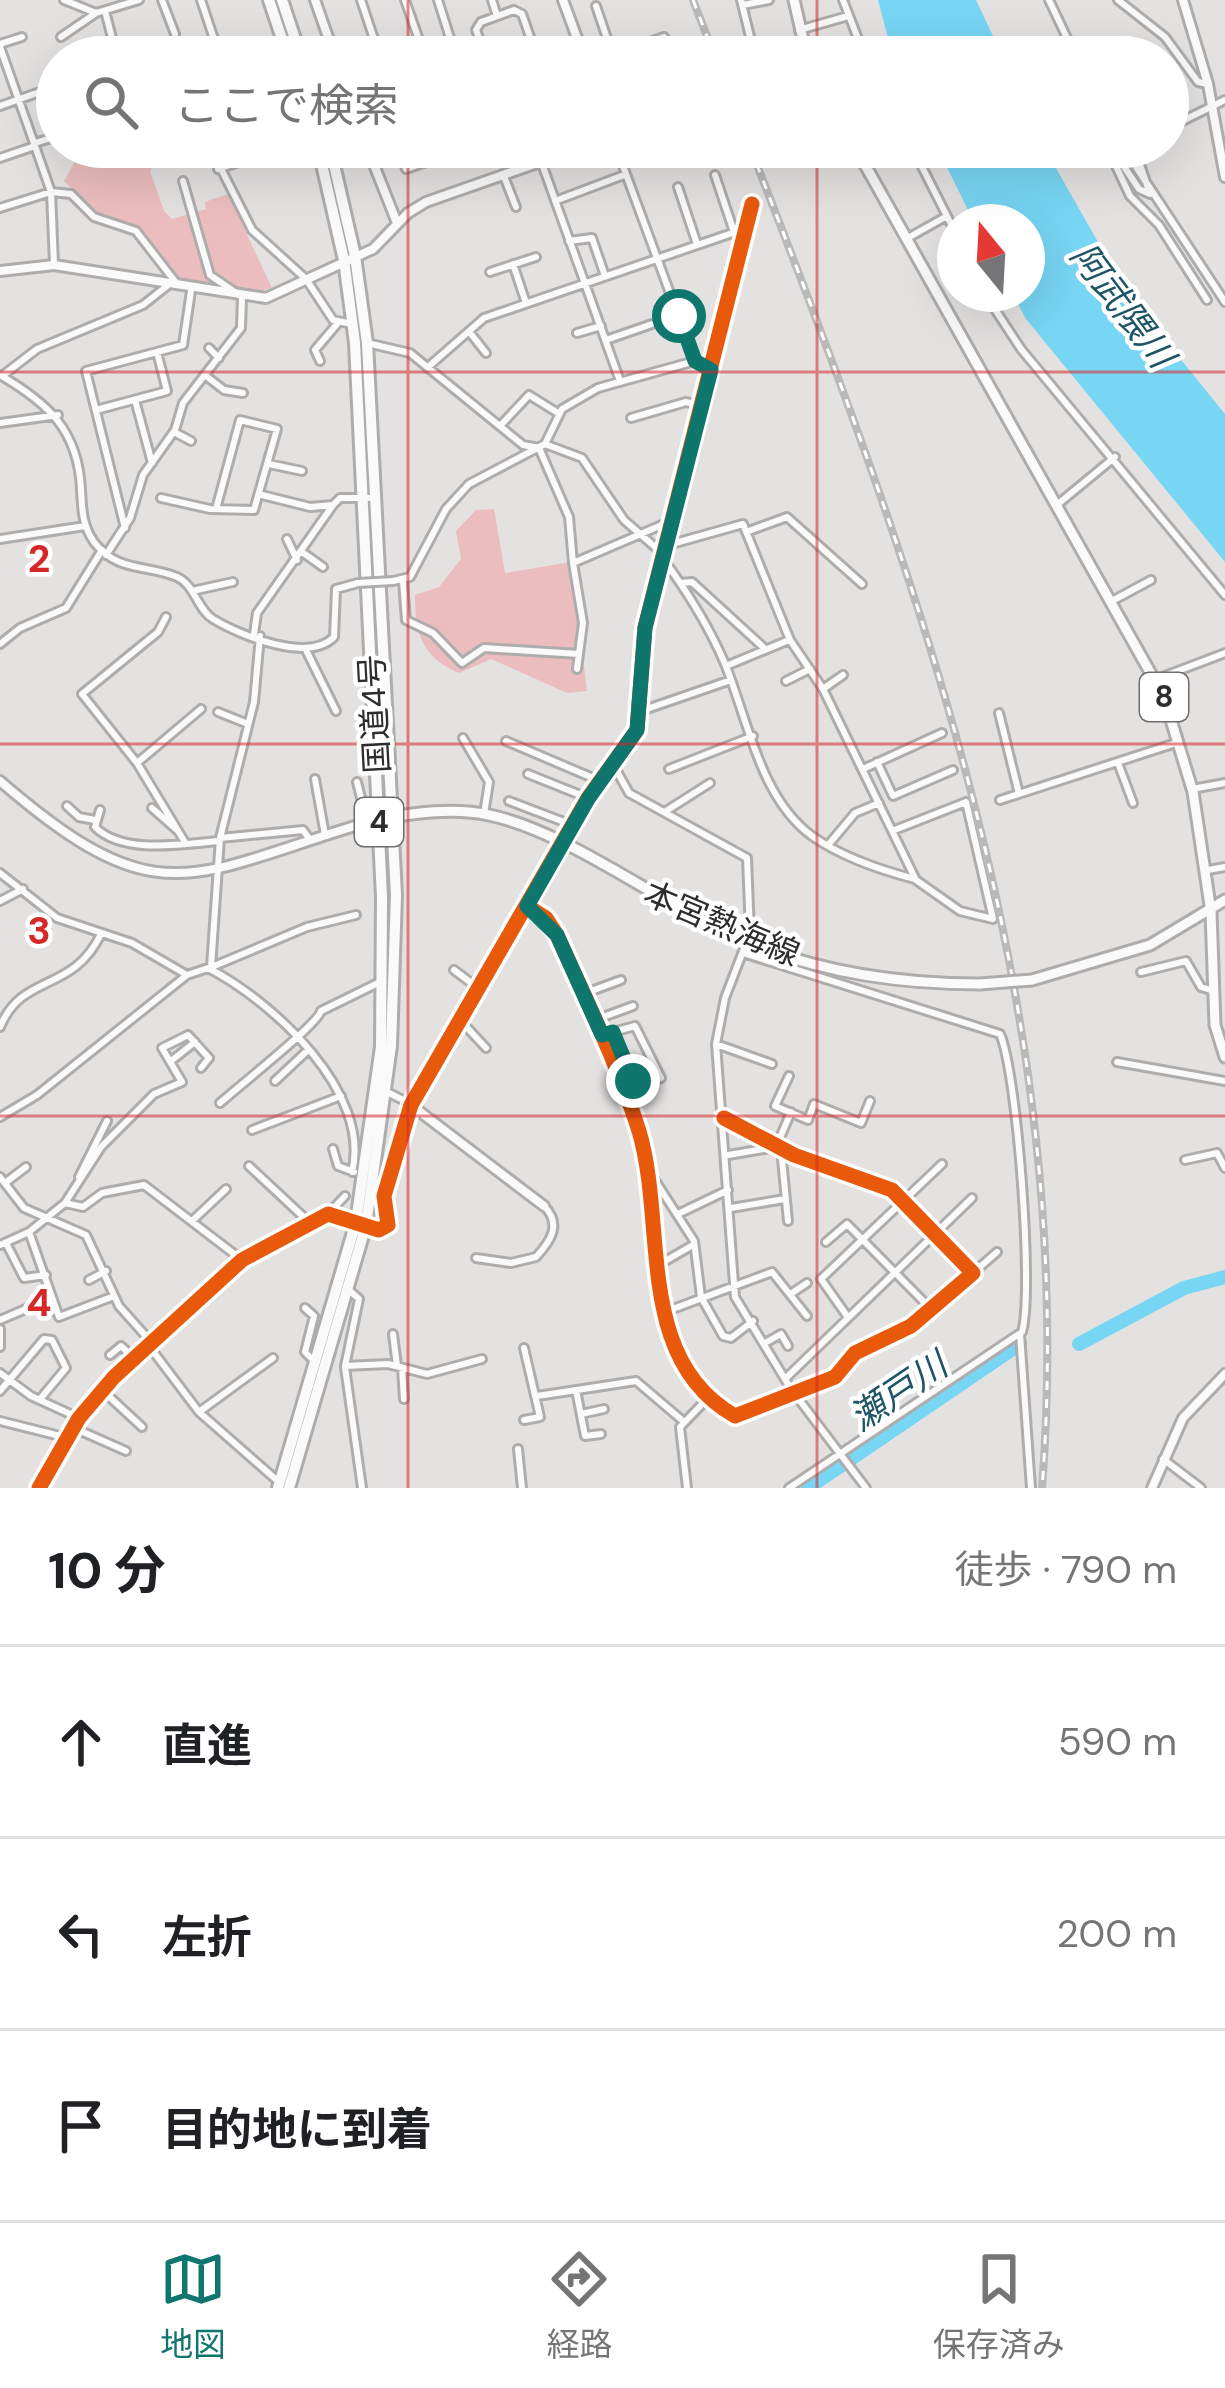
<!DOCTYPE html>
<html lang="ja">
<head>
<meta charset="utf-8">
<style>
  body { margin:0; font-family:"DM Sans","Noto Sans JP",sans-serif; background:#f2f2f2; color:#202124 }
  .compass { position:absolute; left:937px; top:204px; width:108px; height:108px; border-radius:50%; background:#fff; box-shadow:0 12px 48px #0002; rotate:342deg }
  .stop { position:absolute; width:36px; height:36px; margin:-27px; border:9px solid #0f766e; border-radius:50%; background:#fff }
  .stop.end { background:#0f766e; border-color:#fff; box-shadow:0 3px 12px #0008 }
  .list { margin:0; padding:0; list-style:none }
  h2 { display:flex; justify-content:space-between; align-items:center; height:156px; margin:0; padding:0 48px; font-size:51px }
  h2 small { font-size:39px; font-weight:400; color:#757577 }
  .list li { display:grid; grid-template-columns:78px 1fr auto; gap:36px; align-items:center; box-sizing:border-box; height:192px; padding:0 48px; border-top:3px solid #e0e0e0 }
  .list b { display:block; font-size:45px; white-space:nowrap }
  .list em { font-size:39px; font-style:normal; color:#757577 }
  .icon { flex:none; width:66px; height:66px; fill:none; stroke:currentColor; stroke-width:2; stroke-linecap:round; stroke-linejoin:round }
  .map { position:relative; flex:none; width:1225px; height:1488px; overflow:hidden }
  .search { position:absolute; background:#fff; box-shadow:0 12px 48px #0002; left:36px; right:36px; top:36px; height:132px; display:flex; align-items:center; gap:30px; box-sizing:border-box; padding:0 42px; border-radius:66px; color:#757577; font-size:45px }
  .sheet { height:732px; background:#fff }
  nav { display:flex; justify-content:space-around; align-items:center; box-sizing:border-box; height:168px; border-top:3px solid #e0e0e0; background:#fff; font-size:33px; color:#757577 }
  nav a { display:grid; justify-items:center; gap:6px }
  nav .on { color:#0f766e }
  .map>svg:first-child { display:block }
</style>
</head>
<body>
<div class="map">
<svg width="1225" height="1488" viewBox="0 0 1225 1488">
  <rect width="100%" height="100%" fill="#e4e1e1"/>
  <path fill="#ebbdbe" d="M83,147L174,149L161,155L150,171L164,211L172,219L206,209L205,202L228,194L272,288L253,292L180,281L152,251L143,234L130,223L99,215L64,181Z
    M494,509L505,573L571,562L587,691L567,693L491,659L459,673C422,657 415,635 415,595L439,587L461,559L456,531L476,510Z"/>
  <path fill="#78d6f5" d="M878,0H976L1003,57H893Z
    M937,147H1044L1127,293L1225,414V562L1026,319L1013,294H1027V222H974Z"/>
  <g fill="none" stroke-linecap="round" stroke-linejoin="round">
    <path stroke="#78d6f5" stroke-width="14" d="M1079,1344L1184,1288L1225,1277
      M808,1488L1020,1344"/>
    <defs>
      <path id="minor" d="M64,0L96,13L139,0
        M162,0L175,34
        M201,0L220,57
        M361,0L380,57
        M405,0L425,57
        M438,0L456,57
        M492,0L497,16
        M741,0L755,57
        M843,0L865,57
        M1049,0L1076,57
        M1118,0L1165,37L1198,82L1208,84
        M743,5L769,0
        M596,6L613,56
        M105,11L117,57
        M799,30L848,16
        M61,37L96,13
        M0,44L22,37
        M0,47L35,146
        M118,56L158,44
        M337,57L376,44
        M486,57L476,30L481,22L514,10L522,14L537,57
        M609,57L664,37L676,57
        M788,57L801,42
        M0,106L57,86
        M1168,128L1225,100
        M35,143L54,137
        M210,147L252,230L306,279L333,320L352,324
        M398,147L406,169L455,152L454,147
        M912,147L955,232
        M1107,147L1130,196L1159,225L1207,300
        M1111,147L1139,189L1150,194L1134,147
        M1123,147L1225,302
        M0,158L35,146L51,192L54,264
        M541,161L620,381
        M218,169L283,147
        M503,174L516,207
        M715,175L734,232
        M678,187L697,244
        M555,201L624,175
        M0,208L51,192L71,194L94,217L136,231L177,284
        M906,239L947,216
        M569,241L592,238L605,276
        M513,264L526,303
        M490,272L536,257
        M985,294L1021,349L1225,595
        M577,333L601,326
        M471,334L486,353
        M606,340L652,324
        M367,343L410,353L523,445L539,448L569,517L573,563L671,521
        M209,348L219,358
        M320,361L315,350L337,324
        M428,367L484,318L747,228
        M0,375C48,403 78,430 81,489C82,508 82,525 94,542C118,573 146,564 177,577C195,585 197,609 213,619C241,636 309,663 334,637L336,589L358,583
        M2,376L37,349L143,305L167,286
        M206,376L224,390L243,393
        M135,400L152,463
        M96,410L167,391L157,352
        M631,418L686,402L702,406
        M0,423L58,415
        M500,426L529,395L558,413
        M174,432L191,441
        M545,444L582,458L624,520L662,553
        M269,464L302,471
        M262,495L310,507L333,505
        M161,498L210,509L254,510L277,429L240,420L216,509
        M1058,504L1115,457
        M125,528L86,371L183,345L191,291
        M746,532L787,517L862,584
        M0,539L85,526
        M287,539L297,560
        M668,545L743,524L790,640L823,689L916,880L960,911L993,919L966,802L892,831
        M302,552L323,567
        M106,555L130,518L143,475L175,430L183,403L241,328L242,297L210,275L183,181
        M664,560C688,593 709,626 725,664C748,720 760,798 812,836C842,857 880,870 915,879
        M573,563L583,623L577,669
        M393,581L410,577L446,509L469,484L545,444L562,409L598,388L695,361L616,147
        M403,581L406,620L433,633L462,663L484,648L579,654
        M680,583L692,582L763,647
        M192,591L233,582
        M1112,601L1151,580
        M166,617L158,632L82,694L137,763L186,844
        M254,634L257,613L333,505L340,498H376
        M0,644L20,628L66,608L102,550
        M306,650L336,711
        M726,666L789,640
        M1154,680L1225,653
        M786,681L810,669
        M823,689L843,675
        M641,711L731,680
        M218,712L248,724
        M999,713L1019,794
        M463,738L489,782L484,814
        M506,741L600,781
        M877,762L893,796L953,770
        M137,763L201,709
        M1118,763L1133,803
        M614,766L629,793L747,858L750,933L725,998L716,1044L735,1297L791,1389L866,1488
        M669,769L753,736
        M863,769L942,733
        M528,774L588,798
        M315,779L325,835
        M357,782L367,822
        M1192,789L1225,783
        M1000,800L1179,742
        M509,801L572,825
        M67,806L79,817L95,820
        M152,808L177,830
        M100,810L95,827C123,855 183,844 219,841
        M666,811L710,783
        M220,838L303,830L310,840
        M829,844L855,813L879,803
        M1208,870L1225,867
        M0,873L57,918L132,943L187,975
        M0,901L23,889
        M527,906L546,918L557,935C586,1000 618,1064 639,1131C667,1225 634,1359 735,1416L835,1377L855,1353L911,1326L973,1273L892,1190L794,1155L724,1118
        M743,953L1000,1034C1017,1072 1034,1292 1022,1332L789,1488
        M214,966L307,927L356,915
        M211,967L220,838L254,702L260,636
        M454,970L478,988
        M1141,972L1186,961L1201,987L1214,991
        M583,994L621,980
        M460,1020L486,1048
        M595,1020L633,1006
        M0,1027C23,972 72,994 101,934
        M602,1035L635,1026L661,1078L640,1087L613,1032
        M716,1044L772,1064
        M171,1061L195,1042
        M1117,1062L1225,1081
        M789,1076L775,1106L808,1120L814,1104L861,1123L870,1101
        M275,1081L307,1051
        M387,1092L411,1104
        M220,1103C239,1086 318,1024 321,1011L380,982
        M0,1117L37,1095L187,975L208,968C272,1001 372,1092 352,1172
        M252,1130L341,1096
        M333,1149L338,1166L354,1172
        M781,1149L788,1221
        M728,1155L776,1147L791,1112
        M1185,1160L1217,1153L1225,1168
        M249,1166L310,1223
        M647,1168L694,1241L701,1297L723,1336L731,1338L753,1321
        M0,1177L24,1208L86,1235L119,1306L152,1343
        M79,1177L107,1121
        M5,1183L26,1167
        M65,1203L101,1147L154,1094L182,1082L162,1048L188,1035L209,1058L201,1068
        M731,1208L785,1199
        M328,1214L345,1196
        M678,1214L728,1190
        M192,1221L226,1189
        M29,1232L59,1317L114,1296
        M826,1242L847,1224L931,1309
        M6,1243L24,1278L46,1275
        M0,1245L29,1232L65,1203L83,1207L102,1193L144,1185L242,1260
        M476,1258L511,1263L536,1257C551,1241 562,1224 544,1206
        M660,1264L693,1245
        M973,1273L997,1252
        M89,1280L106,1271
        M349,1290L359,1299L345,1366L388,1364L427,1374L482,1359
        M792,1293L807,1283
        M305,1308L314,1316L305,1352L313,1360
        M662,1313L772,1272L807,1316
        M847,1316L821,1279L942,1164
        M0,1320L42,1302
        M0,1329V1347
        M393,1334L397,1366
        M1020,1334L1031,1488
        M765,1343L781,1334L788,1346
        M149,1346L199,1412L280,1483
        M524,1348L540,1417L524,1420
        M110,1355L121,1346L135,1359
        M345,1367L362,1488
        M402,1368L404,1399
        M0,1373L31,1396L79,1418
        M785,1379L972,1198
        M102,1390L142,1427
        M576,1390L585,1436L601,1434
        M0,1391L44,1339L52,1340L66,1368L41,1398
        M537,1396L636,1381L683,1421
        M199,1412L273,1358
        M581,1414L604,1409
        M0,1421L68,1438
        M74,1428L126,1451
        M518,1449L522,1488
        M1163,1459L1201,1488
        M687,1488L680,1427L708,1398"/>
      <path id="tertiary" d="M315,0L335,57
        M563,0L584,57
        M1183,0L1208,84L1225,177
        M367,147L397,223
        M0,271L54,265L266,298L373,249L408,213L426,202L583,147
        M695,361L711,370
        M0,781C163,922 192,873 378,819
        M411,1105L544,1206
        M39,1488L79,1418L114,1377L242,1260L328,1214L379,1230L388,1225L384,1196L411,1105L588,798L637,730L645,627L752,204
        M1152,1488L1183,1418L1225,1374"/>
      <path id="secondary" d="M1211,912L1215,1025L1225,1057"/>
      <path id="primary" d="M794,0L807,57
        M855,147L1164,697L1193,792L1211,912
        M379,819C414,813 454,807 489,815C570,832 664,907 745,941C818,972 901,984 980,984
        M1032,980L1150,945L1225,900"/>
      <path id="trunk" d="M269,0L288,57
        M282,0L301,57
        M278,1488L356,1222L381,1047L382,897L355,343L344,260L318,147
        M289,1488L366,1225L391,1046L396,895L367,343L355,256L330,147"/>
    </defs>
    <use href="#minor" stroke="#afacac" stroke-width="12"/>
    <use href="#tertiary" stroke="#afacac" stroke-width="14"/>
    <use href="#secondary" stroke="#afacac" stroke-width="15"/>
    <use href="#primary" stroke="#afacac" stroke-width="15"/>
    <use href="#trunk" stroke="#afacac" stroke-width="16"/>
    <use href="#minor" stroke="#fbfafa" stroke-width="6"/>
    <use href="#tertiary" stroke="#fbfafa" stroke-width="8"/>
    <use href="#secondary" stroke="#fbfafa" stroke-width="9"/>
    <use href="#primary" stroke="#fbfafa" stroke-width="9"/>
    <use href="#trunk" stroke="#fbfafa" stroke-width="10"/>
    <defs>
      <path id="rail" d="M693,0L715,57
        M750,147C920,583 1079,1011 1042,1488"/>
    </defs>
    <use href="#rail" stroke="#bab9b9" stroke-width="8"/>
    <use href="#rail" stroke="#fff" stroke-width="3" stroke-dasharray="9" stroke-linecap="butt"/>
    <defs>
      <path id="minor-bridge" d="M358,583L393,581"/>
      <path id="primary-bridge" d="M980,984L1032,980"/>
    </defs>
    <use href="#minor-bridge" stroke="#afacac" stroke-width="12" stroke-linecap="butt"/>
    <use href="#primary-bridge" stroke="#afacac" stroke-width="15" stroke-linecap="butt"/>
    <use href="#minor-bridge" stroke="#fbfafa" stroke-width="6"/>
    <use href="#primary-bridge" stroke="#fbfafa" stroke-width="9"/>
    <defs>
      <path id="cycleway" d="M527,906L546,918L557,935C586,1000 618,1064 639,1131C667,1225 634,1359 735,1416L835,1377L855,1353L911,1326L973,1273L892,1190L794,1155L724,1118
        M39,1488L79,1418L114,1377L242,1260L328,1214L379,1230L388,1225L384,1196L411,1105L588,798L637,730L645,627L752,204"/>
    </defs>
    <use href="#cycleway" stroke="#fff" stroke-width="22"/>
    <use href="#cycleway" stroke="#e8590c" stroke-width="15"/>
  </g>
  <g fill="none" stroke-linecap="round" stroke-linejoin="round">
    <path stroke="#0f766e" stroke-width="15" d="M633,1081L613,1032L602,1035L557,935L527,906L588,799L637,730L645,628L711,370L695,361L679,316"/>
  </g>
  <path fill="none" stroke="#d62828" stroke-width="3" stroke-opacity="0.55" d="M408,0V57M817,0V57M408,147V1488M817,147V1488M0,372H1225M0,744H1225M0,1116H1225"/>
  <g text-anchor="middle" stroke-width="9" stroke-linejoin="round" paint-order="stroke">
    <g fill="#fff" stroke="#6d6b6b" stroke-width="3">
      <rect x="1140" y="673" width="48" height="48" rx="9"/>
      <rect x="355" y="798" width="48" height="48" rx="9"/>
    </g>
    <g font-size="30" font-weight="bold" fill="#2e2c2c">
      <text x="1164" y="707">8</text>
      <text x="379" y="832">4</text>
    </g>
    <g font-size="33" fill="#2e2c2c" stroke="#fff">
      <text transform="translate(374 714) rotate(-93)" y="12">国道4号</text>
      <text transform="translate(722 923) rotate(23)" y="12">本宮熱海線</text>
    </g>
    <g font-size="36" font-style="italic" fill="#1e5567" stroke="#fff">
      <text transform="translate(1123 305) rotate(53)" y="13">阿武隈川</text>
      <text transform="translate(898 1391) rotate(-34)" y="13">瀬戸川</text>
    </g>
  </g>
  <g font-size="39" text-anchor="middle" font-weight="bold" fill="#d62828" stroke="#fff" stroke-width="9" stroke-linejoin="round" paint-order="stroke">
    <text x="39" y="572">2</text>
    <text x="39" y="944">3</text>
    <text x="39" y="1316">4</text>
  </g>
</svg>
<svg class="compass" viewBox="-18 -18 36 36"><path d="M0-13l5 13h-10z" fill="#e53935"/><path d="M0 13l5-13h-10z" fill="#757577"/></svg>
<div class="stop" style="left:679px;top:316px"></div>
<div class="stop end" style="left:633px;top:1081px"></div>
<div class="search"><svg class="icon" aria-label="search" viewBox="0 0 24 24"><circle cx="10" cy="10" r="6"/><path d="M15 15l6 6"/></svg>ここで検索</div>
</div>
<section class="sheet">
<h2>10 分<small>徒歩 · 790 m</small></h2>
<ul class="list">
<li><svg class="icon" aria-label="ahead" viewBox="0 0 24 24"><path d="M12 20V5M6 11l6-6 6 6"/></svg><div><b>直進</b></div><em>590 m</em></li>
<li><svg class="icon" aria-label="left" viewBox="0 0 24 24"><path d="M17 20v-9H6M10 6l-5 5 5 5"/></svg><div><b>左折</b></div><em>200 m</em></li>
<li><svg class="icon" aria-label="arrive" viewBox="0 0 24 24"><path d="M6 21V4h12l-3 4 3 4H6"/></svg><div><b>目的地に到着</b></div></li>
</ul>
</section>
<nav>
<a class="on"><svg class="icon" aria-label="map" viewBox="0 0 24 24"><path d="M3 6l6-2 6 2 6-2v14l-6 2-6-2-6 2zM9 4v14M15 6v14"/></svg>地図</a>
<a><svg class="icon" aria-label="directions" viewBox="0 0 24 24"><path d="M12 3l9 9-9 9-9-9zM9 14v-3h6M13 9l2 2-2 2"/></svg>経路</a>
<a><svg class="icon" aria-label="saved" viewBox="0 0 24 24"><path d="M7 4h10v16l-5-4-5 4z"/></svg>保存済み</a>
</nav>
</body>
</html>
